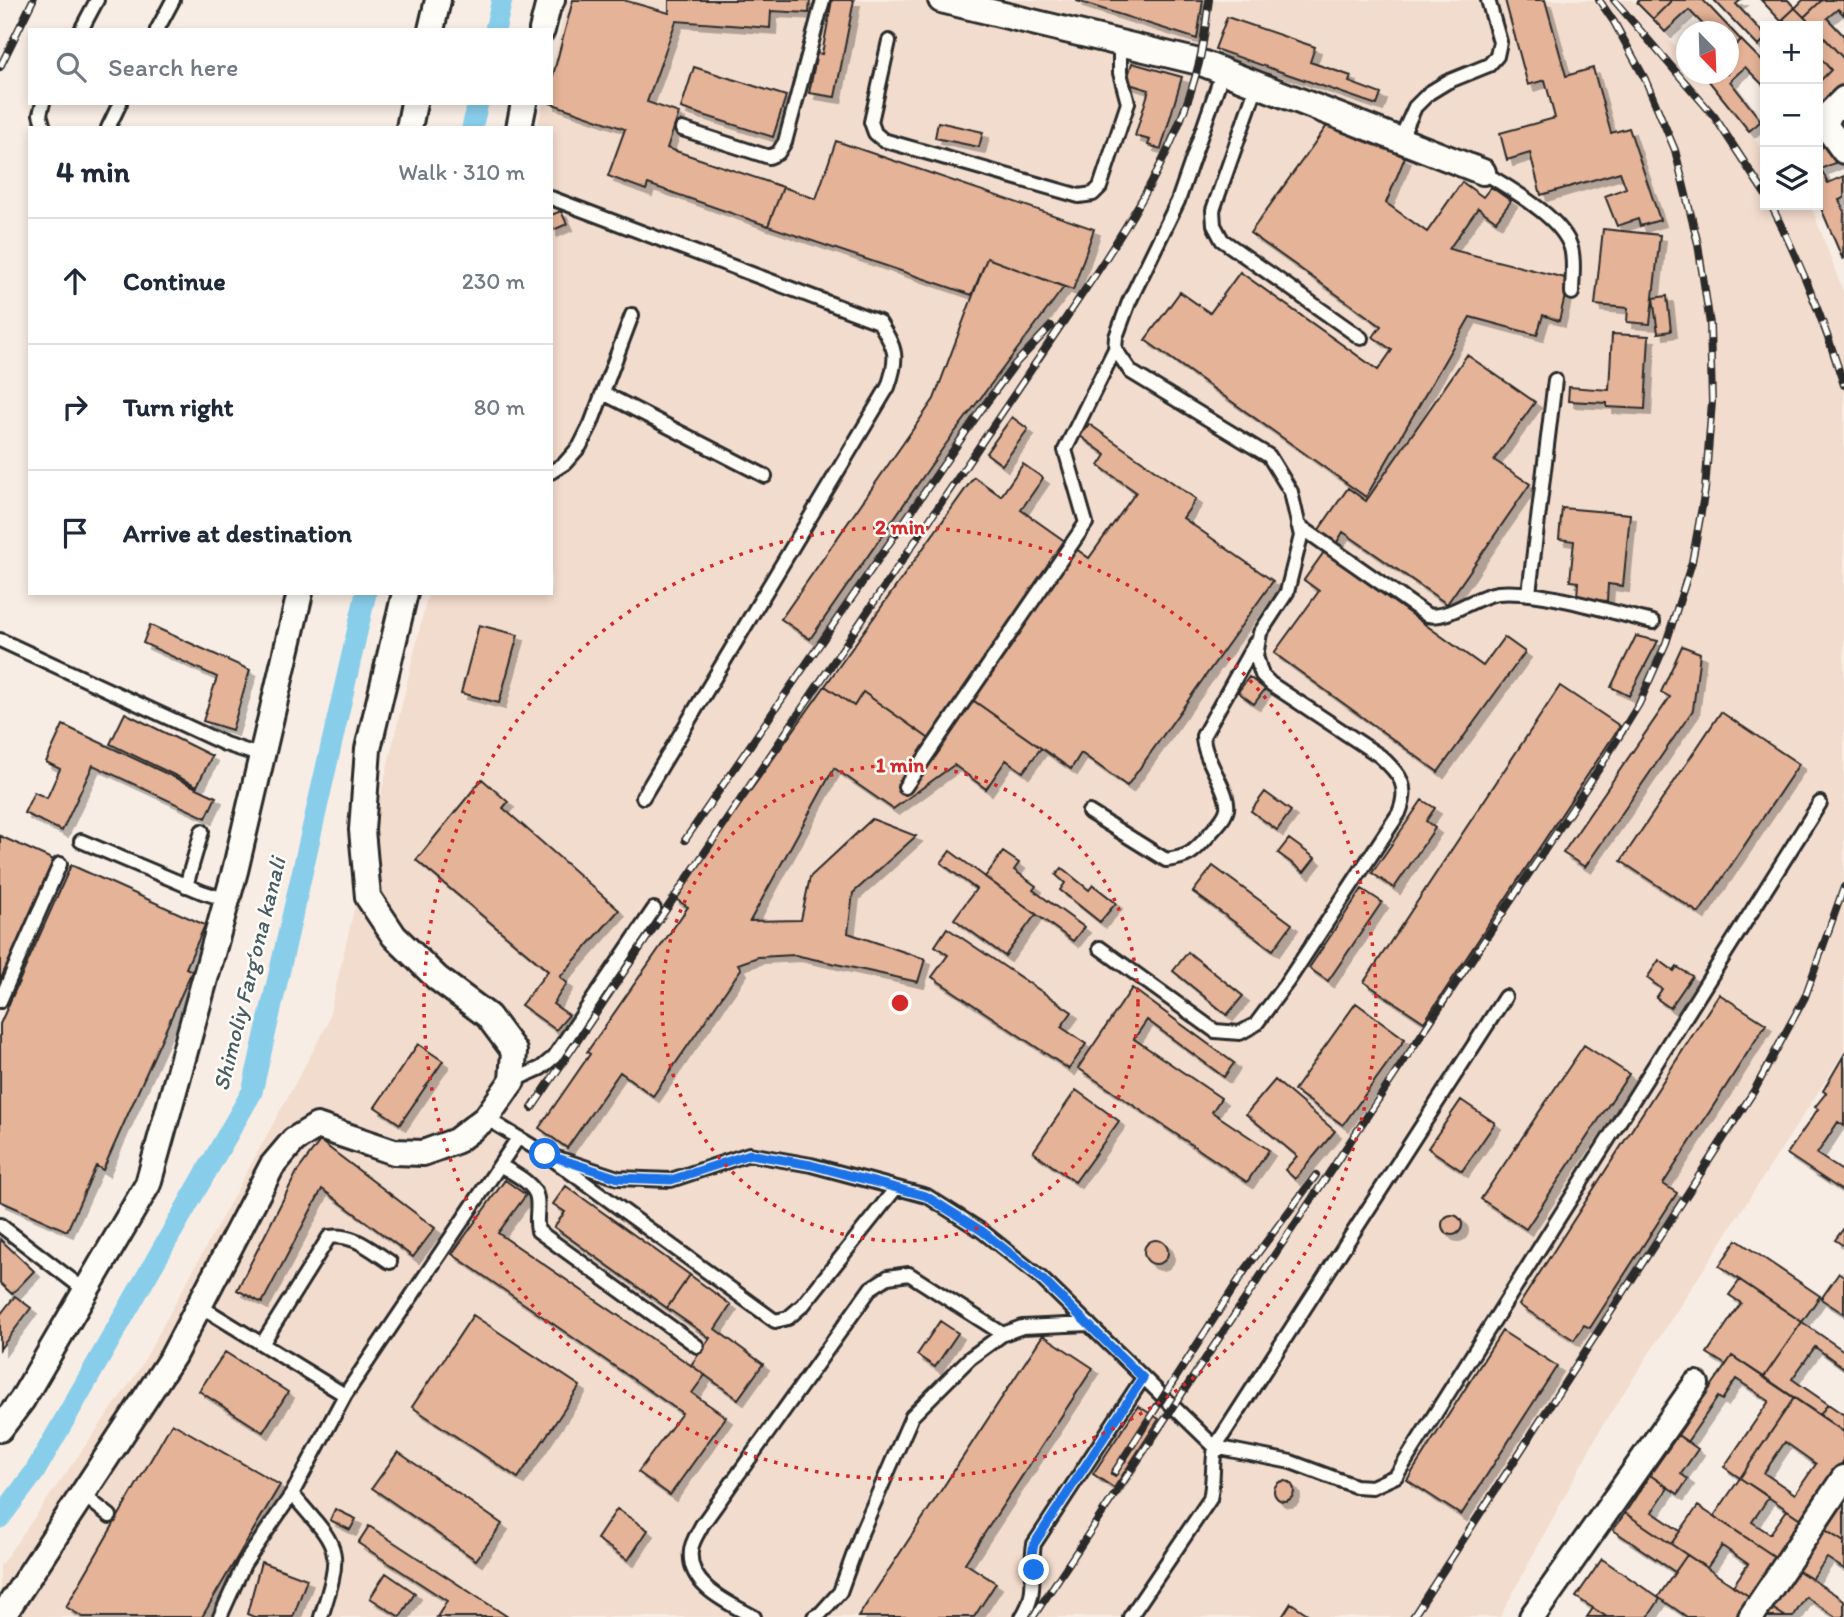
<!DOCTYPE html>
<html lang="en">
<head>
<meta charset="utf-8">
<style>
  body { margin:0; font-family:Itim,sans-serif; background:#f2f2f3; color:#1f2937 }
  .controls { position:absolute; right:21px; top:21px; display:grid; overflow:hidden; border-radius:0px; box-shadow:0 4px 10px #0003 }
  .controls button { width:63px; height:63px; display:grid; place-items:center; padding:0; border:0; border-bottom:2px solid #e0e1e3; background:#fff; color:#1f2937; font:35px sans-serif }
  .compass { position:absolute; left:1676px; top:21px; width:63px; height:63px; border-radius:50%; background:#fff; box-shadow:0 4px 10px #0003; rotate:157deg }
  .stop { position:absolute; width:21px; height:21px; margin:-16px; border:5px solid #1a73e8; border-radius:50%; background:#fff }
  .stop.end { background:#1a73e8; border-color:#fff; box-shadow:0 2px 7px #0008 }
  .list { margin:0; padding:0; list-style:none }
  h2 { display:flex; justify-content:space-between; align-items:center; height:91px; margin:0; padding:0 28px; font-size:30px }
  h2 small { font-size:23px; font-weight:400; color:#747a83 }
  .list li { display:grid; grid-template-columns:46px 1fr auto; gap:21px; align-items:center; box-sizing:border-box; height:126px; padding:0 28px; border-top:2px solid #e0e1e3 }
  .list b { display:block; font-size:26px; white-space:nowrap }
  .list em { font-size:23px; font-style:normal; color:#747a83 }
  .icon { flex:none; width:38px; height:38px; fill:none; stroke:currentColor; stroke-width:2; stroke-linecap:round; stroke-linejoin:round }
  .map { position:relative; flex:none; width:1844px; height:1617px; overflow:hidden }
  .search { position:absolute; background:#fff; box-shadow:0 4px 10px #0003; left:28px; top:28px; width:525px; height:77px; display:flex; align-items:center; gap:18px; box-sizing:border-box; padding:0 24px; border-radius:0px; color:#747a83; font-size:26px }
  .panel { position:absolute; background:#fff; box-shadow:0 4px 10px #0003; left:28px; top:126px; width:525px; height:469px; border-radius:0px }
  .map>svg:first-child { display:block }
</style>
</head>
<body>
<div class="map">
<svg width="1844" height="1617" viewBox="0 0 1844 1617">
  <defs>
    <filter id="shadow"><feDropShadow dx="6" dy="6" stdDeviation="0" flood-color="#0004"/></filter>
  </defs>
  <rect width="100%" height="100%" fill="#f8ede4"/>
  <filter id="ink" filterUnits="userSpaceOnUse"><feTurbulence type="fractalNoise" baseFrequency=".0143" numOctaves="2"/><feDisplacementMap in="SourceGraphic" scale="14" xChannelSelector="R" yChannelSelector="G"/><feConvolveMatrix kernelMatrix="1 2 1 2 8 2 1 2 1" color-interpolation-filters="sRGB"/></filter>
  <g filter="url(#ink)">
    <path fill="#f2dccd" d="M567,0H1632L1686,57V74H1702L1765,152V205H1807L1814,213L1844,294V1052L1601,1428L1500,1617H0V1566L137,1373L327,1025L428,593H551V128H537L543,103H551V69Z"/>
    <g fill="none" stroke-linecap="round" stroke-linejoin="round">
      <path stroke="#88ceea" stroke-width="21" d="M495,30L502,0
        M472,128L478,103
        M0,1518L34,1473L252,1092L366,593"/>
    </g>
    <path fill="#e5b397" stroke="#2b2b2b" stroke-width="2" fill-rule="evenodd" filter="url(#shadow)" d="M573,0H623L669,13V0H810L809,13L771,11L770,28L676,21L647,102L679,113L667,148L783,187L768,226L648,184L646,190L608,176L625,129L550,103L551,83Z
      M832,0H854L835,97L809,93L817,53L822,54Z
      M1077,0H1203L1197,39L1077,1Z
      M1505,0H1545L1566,76L1593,68L1611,133L1629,128L1660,220L1640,226L1638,219L1617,226L1605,196L1626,188L1620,172L1541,195L1530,153L1507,160L1500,133L1555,118L1545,80L1528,85Z
      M1639,0H1672L1653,19L1637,3Z
      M1672,0H1703L1741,40L1728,52V32H1710L1689,10L1665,32L1653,19Z
      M1714,0H1741L1736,4L1765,35V39L1758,46Z
      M1761,0H1788L1795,8L1781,21Z
      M1803,0H1822L1804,17L1795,8Z
      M1822,0H1844V15L1838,9L1827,18L1844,36V59L1818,31V26H1813L1804,17Z
      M1795,8L1813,26H1790L1783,19Z
      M1227,17L1315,47L1310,62L1351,76L1349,82L1381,94L1377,105L1215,49Z
      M1818,31L1844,59V87L1819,111L1818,83L1831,70L1818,55Z
      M1741,40L1765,64V87L1745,67L1730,81L1761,121L1749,131L1704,75L1706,74H1728V52Z
      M1818,55L1831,70L1818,83Z
      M1132,63L1182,77L1161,149L1148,145L1150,140L1135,136L1149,90L1126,83Z
      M694,67L786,96L773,137L681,108Z
      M938,122L983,132L979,147L935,138Z
      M1329,123L1405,157L1386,203L1427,232L1462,182L1483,197L1491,187L1511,201L1496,221L1478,208L1449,249L1569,279L1559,321L1543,315L1537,335L1470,317L1366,497L1145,340L1180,292L1210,313L1240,272L1378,370L1392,350L1373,337L1381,326L1250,233Z
      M836,141L1094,229L1073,290L987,258L972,295L768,226L783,187L816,199Z
      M1826,143L1842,160L1818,170V151Z
      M1821,169L1828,183L1844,176V198L1839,200L1844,211L1843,260L1818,201V170Z
      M561,211L567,224L551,231V215Z
      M1603,229L1660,235L1650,324L1627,322L1628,308L1595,305Z
      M987,258L1064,287L943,448L810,639L781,619L934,399Z
      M1667,296L1671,331L1658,333L1653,298Z
      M1612,334L1649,336L1645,409L1607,407V403L1568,401L1569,387L1609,390Z
      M1467,355L1535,402L1494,460L1530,484L1447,604L1343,532L1336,544L1318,531L1348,488L1366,501Z
      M1012,417L1028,429L1002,465L986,453Z
      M1089,424L1196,499L1183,518L1273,581L1127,786L1081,753L1071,769L964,694L1069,544L1089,558L1136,492L1099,466L1106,455L1080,436Z
      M1023,464L1043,478L1021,510L1069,544L931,740L863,692L854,706L825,686L974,477L1001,496Z
      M1562,508L1630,514L1623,586L1608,584L1607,601L1577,598L1578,582L1570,581L1574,541L1559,539Z
      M1324,552L1483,666L1504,637L1525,652L1438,772L1274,653L1319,591L1304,580Z
      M150,625L250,670L232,730L203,721L217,677L143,643Z
      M479,625L518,635L499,703L461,693Z
      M1636,636L1658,641L1629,696L1611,687Z
      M1682,646L1700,653L1693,710L1585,867L1563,853L1670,697L1661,692Z
      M1249,677L1265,689L1254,704L1238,692Z
      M825,686L854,706L863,692L931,740L964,694L1041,748L1023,772L1006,760L986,789L954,765L893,809L834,768L750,921L801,920L810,877L872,819L916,836L853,893L848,933L925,959L918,982L795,955L758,957L738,964L741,969L653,1096L620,1072L567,1148L539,1128L590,1054L587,1052L688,907L674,898Z
      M1560,686L1620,726L1424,1022L1364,982Z
      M1721,712L1799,764L1699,913L1621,861Z
      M125,713L212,756L197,786L110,744Z
      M63,725L216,797L206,818L93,765L62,831L24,813L34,792L47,798L60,769L46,762Z
      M482,779L508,802L503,808L619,910L560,977L567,983L553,1004L569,1015L556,1030L521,1005L548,971L416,860Z
      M1265,792L1291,811L1277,830L1251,811Z
      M1422,800L1435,808L1426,821L1435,828L1394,888L1372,873Z
      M0,836L54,860L0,982Z
      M1289,839L1315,858L1304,872L1278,853Z
      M950,851L1036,914L1005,956L954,919L976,889L941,863Z
      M1003,852L1019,863L1014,870L1036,886L1033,890L1084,927L1073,941L985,877Z
      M71,865L205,925L186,968L192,971L103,1170L96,1166L67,1231L0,1201V1024Z
      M1213,866L1292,924L1273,950L1193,892Z
      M1062,868L1089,890L1093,885L1116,903L1100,922L1060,890L1065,883L1056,875Z
      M1362,889L1382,902L1328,981L1309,968Z
      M947,928L1072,1012L1061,1027L1086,1044L1069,1069L932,977L948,955L935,946Z
      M1188,952L1243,996L1227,1015L1173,971Z
      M1659,960L1674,971L1677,967L1692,976L1670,1008L1656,998L1662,989L1647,978Z
      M1132,988L1234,1063L1224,1077L1147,1020L1134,1039L1221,1098L1212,1112L1269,1150L1247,1182L1078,1068Z
      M1719,994L1766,1024L1663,1184L1677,1193L1590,1328L1584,1325L1574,1340L1519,1305Z
      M1356,1003L1405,1039L1343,1125L1294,1090Z
      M418,1044L443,1061L400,1124L375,1107Z
      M1584,1045L1629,1074L1526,1229L1481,1199Z
      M1844,1055V1126L1838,1122L1817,1154L1844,1172V1192L1787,1154L1818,1109L1815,1107L1826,1093L1823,1091Z
      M1275,1080L1335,1131L1295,1179L1285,1170L1297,1156L1246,1114Z
      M1076,1090L1119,1121L1075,1182L1033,1152Z
      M1461,1100L1495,1123L1462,1171L1428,1148Z
      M320,1141L435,1228L413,1257L322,1189L262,1303L237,1290L297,1172Z
      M505,1180L526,1195L498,1233L705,1375L692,1393L726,1417L670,1495L638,1472L682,1413L452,1254Z
      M566,1186L690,1275L667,1308L554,1227L565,1212L553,1204Z
      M1442 1225a10 10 0 1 1 20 0a10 10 0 1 1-20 0Z
      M1844,1228V1246L1835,1240Z
      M0,1239L34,1271L12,1294L0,1283Z
      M1144 1252a12 12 0 1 1 24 0a12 12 0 1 1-24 0Z
      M1737,1240L1820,1296L1802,1322L1719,1266Z
      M1839,1273L1844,1276V1314L1821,1299Z
      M690,1275L731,1305L715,1329L763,1364L738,1399L691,1365L710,1338L667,1308Z
      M1740,1280L1802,1322L1764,1377L1732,1356L1726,1365L1707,1353L1741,1303L1729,1295Z
      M15,1296L31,1308L0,1349V1315Z
      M473,1315L580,1386L518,1478L412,1407Z
      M940,1321L958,1333L935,1367L917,1355Z
      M1802,1322L1844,1351V1368L1815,1347L1792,1379L1828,1404L1820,1415L1764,1377Z
      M1502,1331L1557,1366L1461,1515L1407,1480Z
      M1043,1335L1093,1368L965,1563L996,1583L974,1617H858Z
      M225,1352L288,1392L263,1432L199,1391Z
      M1732,1356L1794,1398L1740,1478L1724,1467L1769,1401L1736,1379L1722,1400L1718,1397L1687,1442L1678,1435Z
      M1794,1398L1844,1432V1460L1802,1520L1740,1478ZM1785,1442L1816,1464L1795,1494L1764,1473Z
      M1828,1404L1844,1415V1432L1820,1415Z
      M1138,1406L1159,1419L1114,1488L1093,1474Z
      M172,1423L280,1485L202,1617H83L66,1607Z
      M1678,1435L1698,1449L1681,1474L1688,1479L1678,1494L1650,1475Z
      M398,1452L502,1524L476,1560L372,1488Z
      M1650,1475L1668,1488L1652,1512L1680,1531L1671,1544L1625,1513Z
      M1740,1478L1769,1497L1752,1522L1770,1534L1787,1510L1802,1520L1777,1558L1714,1516Z
      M1274 1491a10 10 0 1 1 20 0a10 10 0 1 1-20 0Z
      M1844,1502V1542L1825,1530Z
      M1698,1506L1777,1558L1750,1597L1733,1586L1748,1564L1722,1546L1707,1568L1671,1544Z
      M335,1509L356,1519L350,1530L330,1520Z
      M617,1509L648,1530L628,1560L597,1539Z
      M1625,1513L1687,1555L1675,1572L1613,1530Z
      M369,1526L508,1617H437L447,1601L358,1543Z
      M1821,1527L1844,1542V1569L1827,1558L1812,1579L1794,1568Z
      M1687,1555L1750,1597L1736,1617H1687L1658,1597Z
      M1602,1559L1660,1599L1648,1617H1607L1576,1597Z
      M261,1562L307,1579L293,1617H254L247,1614Z
      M1794,1568L1844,1600V1617H1836L1806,1597L1793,1617H1786L1769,1606Z
      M386,1573L415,1593L400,1617L370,1598Z
      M1291,1603L1312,1617H1282Z
      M1769,1606L1786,1617H1761Z
      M1593,1608L1607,1617H1587Z"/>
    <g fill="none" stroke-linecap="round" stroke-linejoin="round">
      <defs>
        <path id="lane" d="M81,30L97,0
          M157,30L173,0
          M889,41L871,122L875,133L883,140L1079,196L1093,194L1100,187L1128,103L1120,73V43
          M1257,85L1213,210L1214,225L1222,240L1361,338
          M43,103L40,114L44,128
          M108,128L120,103
          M682,129L769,157L778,153L785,142L823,0
          M1400,140L1415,107L1429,93L1447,82L1489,65L1497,56L1500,42L1488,0
          M1483,172C1510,189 1562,217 1571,248C1575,262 1572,278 1572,293
          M551,198L879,322C896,349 899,356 888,387L643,797
          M603,393L765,476
          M551,472L565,463L580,446L591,424L632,315
          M1298,525L1427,615C1449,620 1474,596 1498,593C1540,589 1610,612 1653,622
          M1529,593L1555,380
          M0,640L225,744L262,756
          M905,787L1086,523L1065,450L1115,349
          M1089,812L1166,860C1189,857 1193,853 1208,836C1214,828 1225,819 1227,809C1230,791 1203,760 1203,736L1255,643
          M81,841L202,892L227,900
          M186,886L202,831
          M1100,948L1215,1031L1240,1033L1256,1024L1288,981L1399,813C1410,786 1400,774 1380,756L1271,684L1262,675L1256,656L1260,633L1287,592L1301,536L1291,492L1269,456L1131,372L1115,349L1116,337L1129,302L1178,201L1223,71
          M1505,997L1215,1447L1291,1462L1355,1486L1372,1487L1396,1476L1820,803
          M0,1001L60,864
          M512,1081L541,1068L554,1057L654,909
          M486,1118L545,1154L618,1178L671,1180L749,1154L811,1165L927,1196L982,1231L1041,1278L1215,1447C1212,1464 1214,1482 1210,1499L1130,1617
          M555,1161L775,1321L788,1318L803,1305L896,1188
          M500,1165C512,1173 535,1183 537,1198C539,1210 535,1219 538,1231L697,1346
          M0,1225L86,1291
          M200,1306L345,1395
          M262,1344L329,1237C353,1233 370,1249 390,1262
          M82,1494L110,1516
          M292,1494C339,1549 344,1546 321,1617
          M220,1617L244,1564L292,1494L345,1395L518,1138
          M754,1617C729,1603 687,1586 691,1551C691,1543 698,1533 702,1525L871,1288L888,1277L909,1274L1003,1334
          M814,1617L821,1613L840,1592L862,1531L912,1416L970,1358L1003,1334L1022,1327L1089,1324
          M1022,1617C1039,1592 1029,1571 1034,1544L1143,1378"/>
        <path id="street" d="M941,0L1199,62L1483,172
          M431,30L438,0
          M542,30L548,6L552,0
          M1844,99L1830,113L1825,125L1844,151
          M409,128L414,103
          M519,128L524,103
          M0,1429L22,1400L148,1184L235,871L300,593
          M2,1617L173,1356L272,1166L294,1140L317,1126L394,1152L423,1153L456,1141L486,1118L512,1081L514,1051L488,1016L437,978L394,936L368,897L362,830L368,749L405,593
          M1532,1617L1696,1384
          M1751,1617L1844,1478"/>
      </defs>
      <use href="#lane" stroke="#2b2b2b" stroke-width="18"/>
      <use href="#street" stroke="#2b2b2b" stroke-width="30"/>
      <use href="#lane" stroke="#fdfcf7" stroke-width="12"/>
      <use href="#street" stroke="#fdfcf7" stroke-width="24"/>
      <defs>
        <path id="rail" d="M1614,0L1714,116L1765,194
          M0,67L33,0
          M1771,205C1801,263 1824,322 1844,385
          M685,840L981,410L1015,364L1051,326
          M532,1108L1093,278C1137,211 1179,143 1199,63C1204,43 1206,21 1209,0
          M1114,1473L1246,1269L1316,1175
          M1033,1617L1602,764L1639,704L1666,643L1692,562L1705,490L1712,402L1710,324L1698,244L1675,150L1645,79L1614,22L1599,0
          M1413,1617L1754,1091L1805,997L1844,887"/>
      </defs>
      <use href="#rail" stroke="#2b2b2b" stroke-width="8"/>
      <use href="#rail" stroke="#fdfcf7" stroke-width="5" stroke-dasharray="16" stroke-linecap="butt"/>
    </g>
  </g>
  <g fill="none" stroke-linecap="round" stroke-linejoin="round" filter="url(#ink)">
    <path stroke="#1a73e8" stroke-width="9" d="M545,1154L618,1178L671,1180L750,1154L811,1165L926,1196L982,1231L1041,1278L1143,1378L1034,1544L1032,1554L1034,1570"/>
  </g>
  <g fill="none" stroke="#d62828" stroke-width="3.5" stroke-dasharray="3.5 7">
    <circle cx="900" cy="1003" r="238"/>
    <circle cx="900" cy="1003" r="476"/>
  </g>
  <g text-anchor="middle" stroke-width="5" stroke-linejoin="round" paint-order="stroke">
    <g font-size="23" font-style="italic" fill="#475c64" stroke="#fdfcf7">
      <text transform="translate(249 974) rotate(-76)" y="8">Shimoliy Fargʻona kanali</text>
    </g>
  </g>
  <circle cx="900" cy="1003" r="10" fill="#d62828" stroke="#fdfcf7" stroke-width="3.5"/>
  <g font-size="21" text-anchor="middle" font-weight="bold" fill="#d62828" stroke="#fdfcf7" stroke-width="5" stroke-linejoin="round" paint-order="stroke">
    <text x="900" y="534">2 min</text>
    <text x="900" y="772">1 min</text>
  </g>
</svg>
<div class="controls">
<button>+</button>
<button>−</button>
<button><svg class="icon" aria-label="layers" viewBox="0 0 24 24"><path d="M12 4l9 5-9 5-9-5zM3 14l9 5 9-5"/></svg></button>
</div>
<svg class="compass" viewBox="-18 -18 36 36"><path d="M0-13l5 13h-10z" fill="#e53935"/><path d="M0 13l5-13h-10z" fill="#747a83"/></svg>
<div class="stop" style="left:545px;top:1154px"></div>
<div class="stop end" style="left:1034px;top:1570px"></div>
<div class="search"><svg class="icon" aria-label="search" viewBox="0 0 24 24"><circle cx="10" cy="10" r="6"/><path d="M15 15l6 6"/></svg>Search here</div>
<section class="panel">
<h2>4 min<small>Walk · 310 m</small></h2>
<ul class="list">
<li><svg class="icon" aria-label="ahead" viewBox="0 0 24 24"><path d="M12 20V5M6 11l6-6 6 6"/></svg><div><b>Continue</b></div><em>230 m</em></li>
<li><svg class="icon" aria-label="right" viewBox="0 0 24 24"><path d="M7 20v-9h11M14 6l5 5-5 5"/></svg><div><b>Turn right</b></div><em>80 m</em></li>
<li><svg class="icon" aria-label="arrive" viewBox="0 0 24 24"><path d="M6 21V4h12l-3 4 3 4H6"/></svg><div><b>Arrive at destination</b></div></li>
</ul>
</section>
</div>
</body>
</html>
